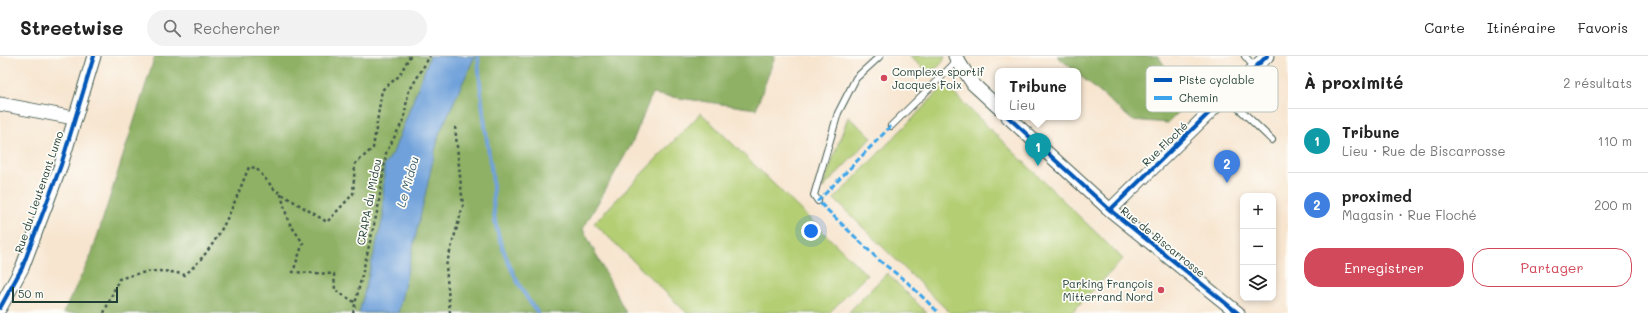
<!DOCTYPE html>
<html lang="fr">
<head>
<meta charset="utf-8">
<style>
  body { margin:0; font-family:Mali,sans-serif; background:#f2f2f2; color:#222 }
  .controls { position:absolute; right:12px; bottom:12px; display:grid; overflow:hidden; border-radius:8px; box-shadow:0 2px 6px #0003 }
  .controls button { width:36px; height:36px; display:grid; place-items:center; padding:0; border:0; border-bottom:1px solid #e0e0e0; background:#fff; color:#222; font:20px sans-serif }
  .scale { position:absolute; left:12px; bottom:10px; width:106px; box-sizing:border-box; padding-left:4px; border:2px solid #1f3d34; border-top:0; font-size:11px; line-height:14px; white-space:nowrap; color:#1f3d34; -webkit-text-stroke:3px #fdfcf7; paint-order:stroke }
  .you { position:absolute; left:811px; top:175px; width:14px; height:14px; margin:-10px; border:3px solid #fff; border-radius:50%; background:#1a73e8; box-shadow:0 0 0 6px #1a73e833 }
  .badge { display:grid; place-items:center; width:26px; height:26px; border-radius:50%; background:#d1495b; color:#fff; font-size:13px; font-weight:700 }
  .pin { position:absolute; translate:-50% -33px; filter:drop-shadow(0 1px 2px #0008) }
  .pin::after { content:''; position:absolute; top:21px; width:14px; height:12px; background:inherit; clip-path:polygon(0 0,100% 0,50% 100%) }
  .popup { position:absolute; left:995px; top:12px; width:86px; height:52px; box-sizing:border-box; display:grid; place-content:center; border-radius:8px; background:#fff; filter:drop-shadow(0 1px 3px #0005); font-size:13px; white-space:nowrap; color:#767676 }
  .popup b { font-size:15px; color:#222 }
  .popup::after { content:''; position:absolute; left:50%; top:100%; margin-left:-8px; border:8px solid transparent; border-top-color:#fff }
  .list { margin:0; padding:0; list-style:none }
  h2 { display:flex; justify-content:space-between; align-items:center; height:52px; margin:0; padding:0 16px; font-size:17px }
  h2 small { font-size:13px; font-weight:400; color:#767676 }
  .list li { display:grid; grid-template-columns:26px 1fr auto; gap:12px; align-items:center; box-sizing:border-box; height:64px; padding:0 16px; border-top:1px solid #e0e0e0 }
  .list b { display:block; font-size:15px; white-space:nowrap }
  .list p { margin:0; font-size:13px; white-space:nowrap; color:#767676 }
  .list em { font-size:13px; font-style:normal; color:#767676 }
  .actions { display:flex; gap:8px; padding:12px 16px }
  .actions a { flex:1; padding:9px 0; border:1px solid #d1495b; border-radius:16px; text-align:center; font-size:14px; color:#d1495b }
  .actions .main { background:#d1495b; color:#fff }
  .icon { flex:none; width:22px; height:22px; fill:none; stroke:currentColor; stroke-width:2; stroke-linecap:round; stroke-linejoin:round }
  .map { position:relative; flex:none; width:1288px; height:257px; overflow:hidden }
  header { display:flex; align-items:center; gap:24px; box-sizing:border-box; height:56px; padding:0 20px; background:#fff; border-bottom:1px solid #e0e0e0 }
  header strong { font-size:19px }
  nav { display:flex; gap:22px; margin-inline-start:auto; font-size:14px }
  .search { width:280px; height:36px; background:#f2f2f2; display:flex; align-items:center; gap:10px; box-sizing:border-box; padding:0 14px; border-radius:22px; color:#767676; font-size:15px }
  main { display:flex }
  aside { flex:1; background:#fff }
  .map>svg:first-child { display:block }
</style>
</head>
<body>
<header>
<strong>Streetwise</strong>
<div class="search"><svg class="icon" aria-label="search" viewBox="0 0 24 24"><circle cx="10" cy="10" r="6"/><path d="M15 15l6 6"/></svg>Rechercher</div>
<nav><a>Carte</a><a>Itinéraire</a><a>Favoris</a></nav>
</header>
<main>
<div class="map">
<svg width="1288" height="257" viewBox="0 0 1288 257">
  <rect width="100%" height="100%" fill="#fdfcf7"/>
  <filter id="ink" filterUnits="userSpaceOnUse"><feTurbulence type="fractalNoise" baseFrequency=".025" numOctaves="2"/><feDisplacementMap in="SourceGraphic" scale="8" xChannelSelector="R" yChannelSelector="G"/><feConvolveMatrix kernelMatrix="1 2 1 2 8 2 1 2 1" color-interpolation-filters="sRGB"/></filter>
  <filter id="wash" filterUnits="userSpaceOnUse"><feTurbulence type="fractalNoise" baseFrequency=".012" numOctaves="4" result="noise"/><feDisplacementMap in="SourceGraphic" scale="16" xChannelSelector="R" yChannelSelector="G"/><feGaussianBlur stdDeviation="0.9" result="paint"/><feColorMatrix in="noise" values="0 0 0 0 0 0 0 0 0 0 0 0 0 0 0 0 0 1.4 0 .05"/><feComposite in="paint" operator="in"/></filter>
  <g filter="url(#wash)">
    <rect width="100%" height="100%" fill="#f7e5cf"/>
    <path fill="#b4ce73" stroke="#6a8654" d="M909,0H945C943,8 936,14 928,16Z
      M945,29L1123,203L1071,257H950L834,143Z
      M701,57L867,219L829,257H687L594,167Z
      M848,61L872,81L822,133Z
      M887,217L927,257H848Z"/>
    <path fill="#8fb165" stroke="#57774c" d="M155,0H775L756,53L652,38L632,87L583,173L626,257H63L91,200Z
      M1057,0H1158L1186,41L1181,54L1168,67L1132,64L1078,18V15H1075Z"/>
    <path fill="#6fa1da" stroke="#476f87" d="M430,0H475L439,78L398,257H359L383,162L384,110L393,97Z"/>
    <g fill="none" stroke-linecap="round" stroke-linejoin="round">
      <path stroke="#6fa1da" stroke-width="4" d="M478,0C480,40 486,79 492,118C494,133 492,149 495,164C500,193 519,234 538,257"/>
    </g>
  </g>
  <g filter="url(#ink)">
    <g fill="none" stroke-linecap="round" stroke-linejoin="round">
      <defs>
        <path id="service" d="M1245,0L1255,12
          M1226,40L1272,84
          M891,70L957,5
          M818,145L814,139L838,57L856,22L880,0"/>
        <path id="minor" d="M955,0L973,28L998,51
          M0,48L74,62
          M1008,61L1110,154L1238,257
          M1110,154L1267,0
          M0,252L22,212L61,109L94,0"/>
      </defs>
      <use href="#service" stroke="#3f564b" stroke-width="8"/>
      <use href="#minor" stroke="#3f564b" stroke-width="15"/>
      <path stroke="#3f564b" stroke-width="2.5" stroke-dasharray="3 3" stroke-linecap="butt" d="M281,138L288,165L303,187L293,216L334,218L335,234L356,247
        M104,257L119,223C145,215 159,212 185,219C221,187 231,154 249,111L256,112L275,134L327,166L353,138L355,108L373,92L382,34L399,20L410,0
        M353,257L378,152L386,97L404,63L408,37L430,0
        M450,257L446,210L463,150L455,70"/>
      <use href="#service" stroke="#fff" stroke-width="6"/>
      <use href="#minor" stroke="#fff" stroke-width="13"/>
      <path stroke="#3da4eb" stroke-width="3" stroke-dasharray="6 3" stroke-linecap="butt" d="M891,70L818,145L880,205L907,226L939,257"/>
      <defs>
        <path id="cycleway" d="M1008,61L1110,154L1238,257
          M1110,154L1267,0
          M0,252L22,212L61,109L94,0"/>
      </defs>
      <use href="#cycleway" stroke="#fdfcf7" stroke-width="6"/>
      <use href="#cycleway" stroke="#0057b8" stroke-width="4"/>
    </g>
  </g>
  <g fill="#d1495b" stroke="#fdfcf7" stroke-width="1.5">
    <circle cx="884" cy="22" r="4"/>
    <circle cx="1161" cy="234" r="4"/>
  </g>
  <g text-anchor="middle" stroke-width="3.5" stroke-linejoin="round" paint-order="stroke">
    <g font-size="11" fill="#1f3d34" stroke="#fdfcf7" text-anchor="start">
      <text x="892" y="20">Complexe sportif<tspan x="892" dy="13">Jacques Foix</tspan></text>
      <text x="1153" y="232" text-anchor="end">Parking François<tspan x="1153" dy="13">Mitterrand Nord</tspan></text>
    </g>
    <g font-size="11" fill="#1f3d34" stroke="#fdfcf7">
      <text transform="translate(1165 88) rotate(-44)" y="4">Rue Floché</text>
      <text transform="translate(39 136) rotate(-71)" y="4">Rue du Lieutenant Lumo</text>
      <text transform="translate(369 146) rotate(-79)" y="4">CRAPA du Midou</text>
      <text transform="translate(1163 186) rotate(39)" y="4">Rue de Biscarrosse</text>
    </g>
    <g font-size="12" font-style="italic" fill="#3b606e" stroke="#fdfcf7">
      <text transform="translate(408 126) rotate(-74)" y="4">Le Midou</text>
    </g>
  </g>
  <rect x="1146" y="10" width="132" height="46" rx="6" fill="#fdfcf7" stroke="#bac3bc" stroke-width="1"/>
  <rect x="1154" y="22" width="18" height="4" fill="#0057b8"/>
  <rect x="1154" y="40" width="18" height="4" fill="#3da4eb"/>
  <g font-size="11" fill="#1f3d34">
    <text x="1179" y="28">Piste cyclable</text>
    <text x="1179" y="46">Chemin</text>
  </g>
</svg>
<div class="controls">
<button>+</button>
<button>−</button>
<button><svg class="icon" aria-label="layers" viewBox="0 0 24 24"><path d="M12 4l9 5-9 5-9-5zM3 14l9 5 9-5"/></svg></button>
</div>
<div class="scale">50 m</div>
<div class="you"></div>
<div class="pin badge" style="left:1038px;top:110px;background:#0f9aa8">1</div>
<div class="popup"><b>Tribune</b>Lieu</div>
<div class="pin badge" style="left:1227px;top:127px;background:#3f7fe0">2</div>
</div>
<aside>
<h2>À proximité<small>2 résultats</small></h2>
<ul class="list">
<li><span class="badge" style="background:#0f9aa8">1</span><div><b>Tribune</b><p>Lieu · Rue de Biscarrosse</p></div><em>110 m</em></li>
<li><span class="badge" style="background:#3f7fe0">2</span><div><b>proximed</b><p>Magasin · Rue Floché</p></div><em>200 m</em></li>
</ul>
<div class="actions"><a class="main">Enregistrer</a><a>Partager</a></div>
</aside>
</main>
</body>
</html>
